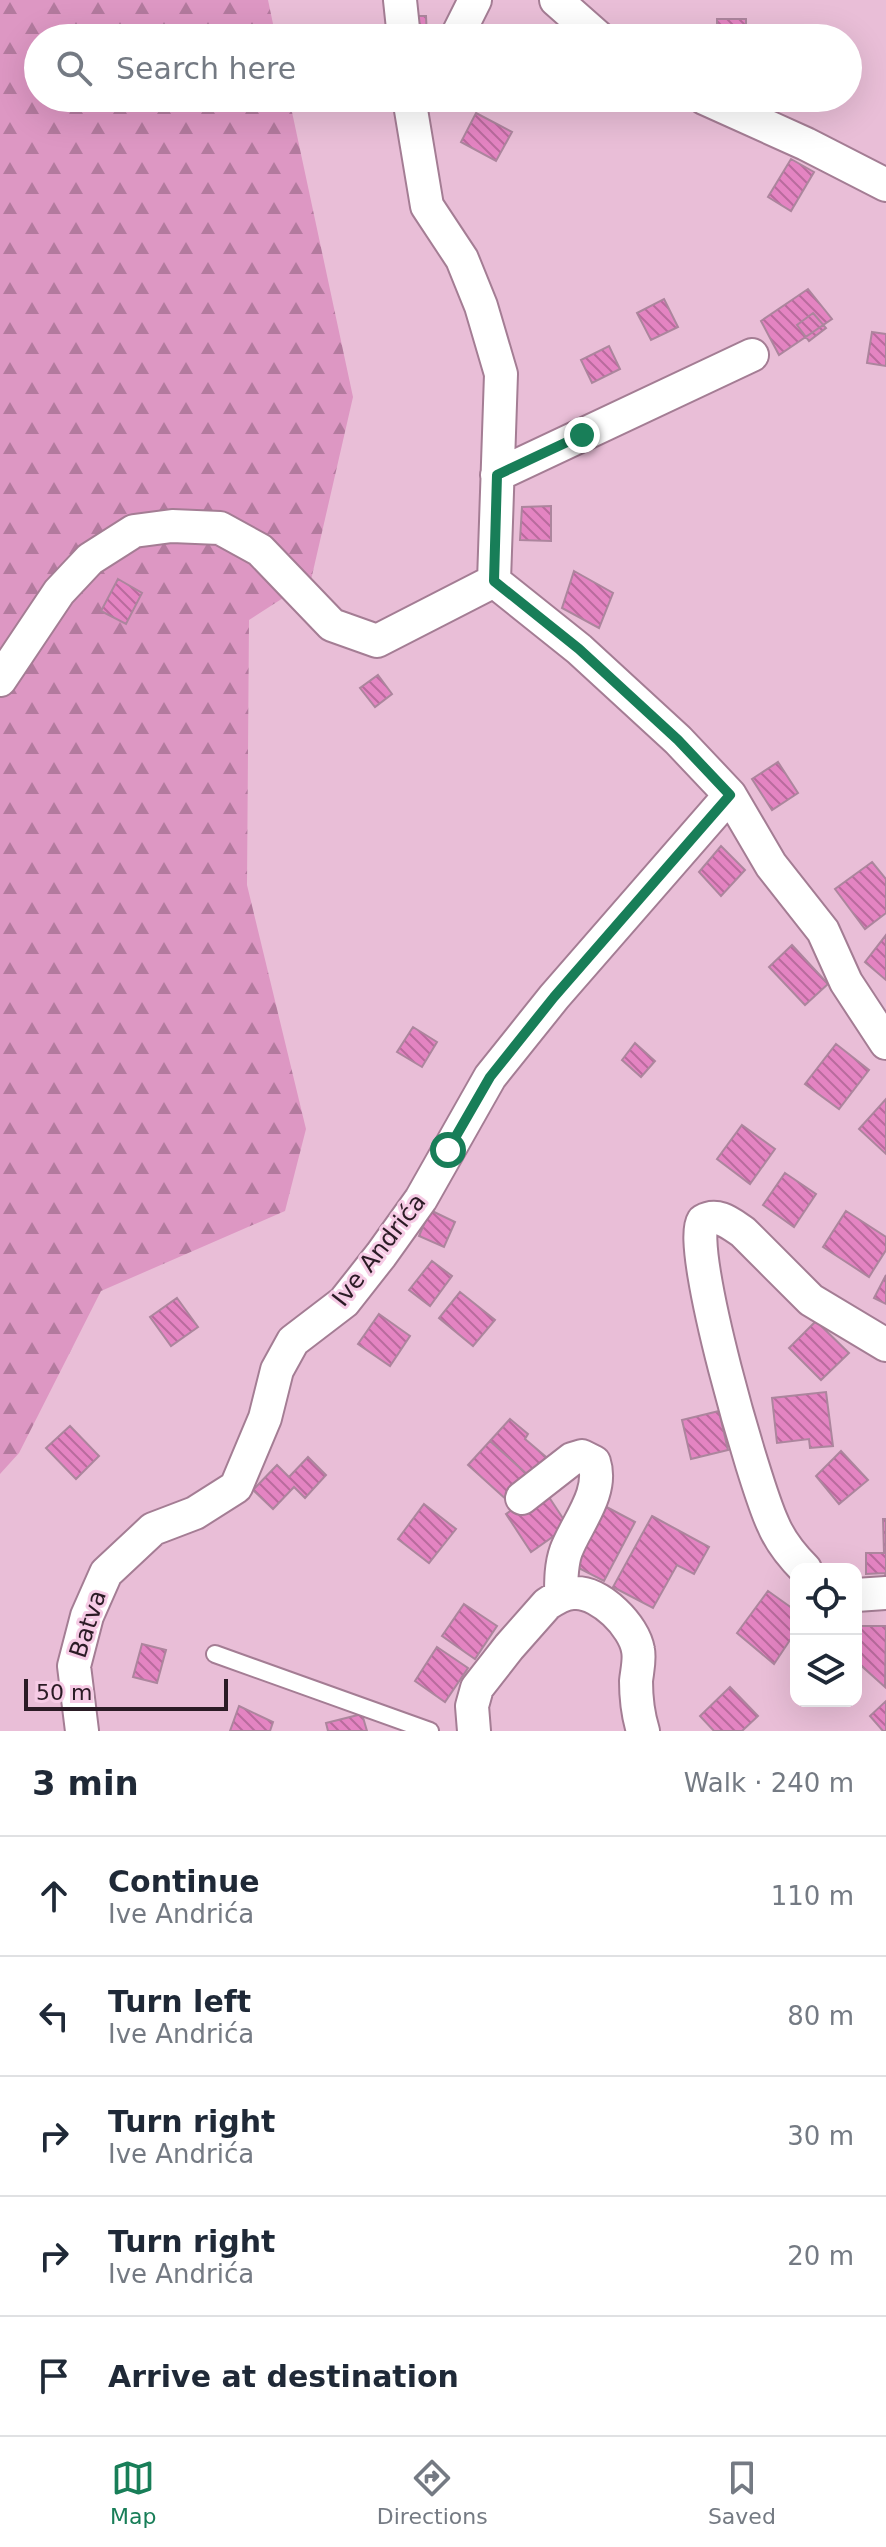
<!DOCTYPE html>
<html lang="en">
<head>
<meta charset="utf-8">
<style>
  body { margin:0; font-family:"DejaVu Sans",sans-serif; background:#f6f6f7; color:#1f2937 }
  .controls { position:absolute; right:24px; bottom:24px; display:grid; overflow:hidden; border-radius:16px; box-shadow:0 8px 32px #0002 }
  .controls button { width:72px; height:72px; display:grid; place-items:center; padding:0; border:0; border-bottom:2px solid #e0e1e3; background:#fff; color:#1f2937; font:40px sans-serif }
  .scale { position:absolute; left:24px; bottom:20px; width:204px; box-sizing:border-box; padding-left:8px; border:4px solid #2b1b25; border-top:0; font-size:22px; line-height:28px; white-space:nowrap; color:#2b1b25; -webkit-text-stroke:6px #f6cbe5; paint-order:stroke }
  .stop { position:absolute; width:24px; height:24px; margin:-18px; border:6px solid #187e58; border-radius:50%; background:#fff }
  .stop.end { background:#187e58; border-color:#fff; box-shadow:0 2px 8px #0008 }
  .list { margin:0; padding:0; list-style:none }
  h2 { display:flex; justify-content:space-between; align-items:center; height:104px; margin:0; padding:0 32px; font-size:34px }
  h2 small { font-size:26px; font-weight:400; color:#747a83 }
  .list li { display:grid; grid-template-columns:52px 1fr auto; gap:24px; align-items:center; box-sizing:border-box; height:120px; padding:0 32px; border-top:2px solid #e0e1e3 }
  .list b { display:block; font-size:30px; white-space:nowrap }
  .list p { margin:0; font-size:26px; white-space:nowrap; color:#747a83 }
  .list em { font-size:26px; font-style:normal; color:#747a83 }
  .icon { flex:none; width:44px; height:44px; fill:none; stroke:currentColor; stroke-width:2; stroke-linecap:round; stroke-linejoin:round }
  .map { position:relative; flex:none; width:886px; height:1731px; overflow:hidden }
  .search { position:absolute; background:#fff; box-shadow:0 8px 32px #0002; left:24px; right:24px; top:24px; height:88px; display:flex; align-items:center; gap:20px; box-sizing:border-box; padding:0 28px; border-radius:44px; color:#747a83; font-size:30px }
  .sheet { height:704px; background:#fff }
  nav { display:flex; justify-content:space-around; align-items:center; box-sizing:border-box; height:112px; border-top:2px solid #e0e1e3; background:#fff; font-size:22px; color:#747a83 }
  nav a { display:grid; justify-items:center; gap:4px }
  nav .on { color:#187e58 }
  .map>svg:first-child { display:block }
</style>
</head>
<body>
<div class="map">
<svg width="886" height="1731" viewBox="0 0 886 1731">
  <defs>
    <pattern id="forest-firs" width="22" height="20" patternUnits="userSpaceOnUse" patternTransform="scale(2)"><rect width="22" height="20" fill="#dd97c3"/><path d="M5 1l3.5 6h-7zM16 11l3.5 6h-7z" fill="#b37a9e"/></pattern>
    <pattern id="building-back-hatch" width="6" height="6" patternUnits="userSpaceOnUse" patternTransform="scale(2)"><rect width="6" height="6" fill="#e484c2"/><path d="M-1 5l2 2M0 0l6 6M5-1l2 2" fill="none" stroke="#b96b9d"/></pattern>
  </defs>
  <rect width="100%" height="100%" fill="#e9bed7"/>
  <path fill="url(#forest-firs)" d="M0,0H268L276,38H38V98H289L353,397L311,580L249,620L247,885L306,1129L285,1211L101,1291L19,1453L0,1474Z"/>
  <path fill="url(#building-back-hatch)" stroke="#ac859d" stroke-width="2" d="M415,16H426L427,38H415Z
    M717,19H746V38H717Z
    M311,27L335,38H308Z
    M476,113L512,132L496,161L461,142Z
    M791,159L814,172L791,211L768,197Z
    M808,289L832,319L779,355L761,321Z
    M664,299L678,327L651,340L637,313Z
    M813,313L826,328L809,341L797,325Z
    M872,332L886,334V366L867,363Z
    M609,346L620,369L592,383L581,360Z
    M551,506V541L520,540L522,507Z
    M574,571L613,593L599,628L562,608Z
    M118,579L142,593L126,624L101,611Z
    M378,675L392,694L375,707L360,688Z
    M778,762L798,793L772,810L752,779Z
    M721,846L745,870L721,896L699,872Z
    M872,862L886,879V913L865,929L835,889Z
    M886,935V980L865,962Z
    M792,945L828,984L805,1005L769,967Z
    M413,1027L437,1042L422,1067L397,1052Z
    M635,1043L655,1061L641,1077L622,1060Z
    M836,1044L869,1070L839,1109L805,1084Z
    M886,1099V1154L859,1129Z
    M742,1125L775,1149L750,1184L717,1159Z
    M785,1173L816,1194L794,1227L763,1205Z
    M430,1210L455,1222L444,1247L419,1236Z
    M846,1211L886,1237V1250L869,1277L823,1247Z
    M432,1261L452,1276L430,1306L409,1290Z
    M886,1275V1304L874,1298Z
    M460,1292L495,1320L473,1346L439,1318Z
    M177,1298L198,1327L171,1346L150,1317Z
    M379,1314L410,1336L390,1366L358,1344Z
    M816,1321L849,1353L821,1380L789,1348Z
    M826,1392L833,1446L810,1448L809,1439L777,1443L772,1398Z
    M719,1411L728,1450L691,1459L682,1420Z
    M510,1419L528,1434L525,1439L546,1457L530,1477L490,1441Z
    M70,1426L99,1456L76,1479L46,1448Z
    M490,1441L530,1477L508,1501L468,1465Z
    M841,1451L868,1480L839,1504L816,1476Z
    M308,1457L326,1475L305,1498L294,1487L273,1509L253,1490L277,1465L289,1477Z
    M543,1488L568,1526L531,1552L506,1514Z
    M599,1503L635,1522L604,1581L567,1562Z
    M424,1504L456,1529L429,1563L398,1539Z
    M652,1516L709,1547L694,1574L677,1565L653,1608L613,1587Z
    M883,1519H886V1582L885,1573L866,1574V1553H884Z
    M768,1591L796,1611V1631L774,1664L737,1633Z
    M464,1604L497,1626L475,1659L442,1636Z
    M861,1626H886L885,1687L856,1661V1635Z
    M142,1644L166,1650L157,1683L133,1677Z
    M437,1647L468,1668L445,1702L415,1681Z
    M730,1687L758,1716L742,1731H714L700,1716Z
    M886,1701V1731H883L870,1716Z
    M239,1706L273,1722L270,1731H230Z
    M362,1714L367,1731H328L326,1723Z"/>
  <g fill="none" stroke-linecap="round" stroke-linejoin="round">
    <defs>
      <path id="service" d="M215,1654L430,1731"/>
      <path id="minor" d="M400,0L404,38
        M556,0L599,38
        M456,38L475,0
        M409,98L427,206L462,259L481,306L501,374L494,581
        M704,98L806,144L886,185
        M497,475L752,355
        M494,581L579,649L678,740L730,795L771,865L823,931L846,982L886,1043
        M0,680L59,592L90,559L134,531L172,526L220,528L260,550L332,625L377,641L494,581
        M522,1498L572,1459L582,1456L594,1462C604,1493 576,1524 566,1551C561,1565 561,1581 561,1596
        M805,1569C792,1556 780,1541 773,1524C755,1486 686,1248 703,1221C718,1212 731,1224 743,1232L811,1300L886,1345
        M856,1595L886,1593
        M82,1731L74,1666L87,1616L106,1573L153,1529L195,1513L236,1487L265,1418L277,1370L293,1341L344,1302L381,1255L421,1199L490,1077L554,997L730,795
        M474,1731L472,1706L477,1688L509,1647L547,1604C556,1598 565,1592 576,1593C601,1593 634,1626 638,1650C640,1660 637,1671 636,1681C636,1698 638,1715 643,1731"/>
    </defs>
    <use href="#service" stroke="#a47d94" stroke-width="20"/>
    <use href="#minor" stroke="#a47d94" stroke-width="36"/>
    <use href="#service" stroke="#fff" stroke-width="16"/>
    <use href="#minor" stroke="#fff" stroke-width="32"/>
  </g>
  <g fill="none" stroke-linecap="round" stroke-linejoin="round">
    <path stroke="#187e58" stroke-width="10" d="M448,1150L490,1077L554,997L730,795L678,740L579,649L494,581L497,475L582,435"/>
  </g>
  <g text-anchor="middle" stroke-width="6" stroke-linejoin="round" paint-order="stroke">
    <g font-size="24" fill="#2b1b25" stroke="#f6cbe5">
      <text transform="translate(379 1250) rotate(-52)" y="8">Ive Andrića</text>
      <text transform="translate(88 1624) rotate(-72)" y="8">Batva</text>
    </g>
  </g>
</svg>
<div class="controls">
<button><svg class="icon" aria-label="locate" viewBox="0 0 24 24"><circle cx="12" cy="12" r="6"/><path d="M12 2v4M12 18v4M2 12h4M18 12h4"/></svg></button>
<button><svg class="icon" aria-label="layers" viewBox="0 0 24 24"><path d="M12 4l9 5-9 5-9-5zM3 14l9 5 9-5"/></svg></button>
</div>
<div class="scale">50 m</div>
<div class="stop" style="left:448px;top:1150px"></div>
<div class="stop end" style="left:582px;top:435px"></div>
<div class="search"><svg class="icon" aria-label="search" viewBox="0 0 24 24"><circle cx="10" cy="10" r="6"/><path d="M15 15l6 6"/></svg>Search here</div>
</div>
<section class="sheet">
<h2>3 min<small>Walk · 240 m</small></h2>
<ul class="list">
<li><svg class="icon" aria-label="ahead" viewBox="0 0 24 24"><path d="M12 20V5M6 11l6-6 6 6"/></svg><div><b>Continue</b><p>Ive Andrića</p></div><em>110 m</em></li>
<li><svg class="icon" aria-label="left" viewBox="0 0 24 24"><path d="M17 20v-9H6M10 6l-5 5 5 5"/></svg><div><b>Turn left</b><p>Ive Andrića</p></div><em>80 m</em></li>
<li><svg class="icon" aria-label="right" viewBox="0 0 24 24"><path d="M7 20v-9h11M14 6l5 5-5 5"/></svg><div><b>Turn right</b><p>Ive Andrića</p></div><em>30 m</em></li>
<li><svg class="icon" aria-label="right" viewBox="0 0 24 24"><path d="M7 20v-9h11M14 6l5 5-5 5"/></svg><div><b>Turn right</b><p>Ive Andrića</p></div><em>20 m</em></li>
<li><svg class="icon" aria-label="arrive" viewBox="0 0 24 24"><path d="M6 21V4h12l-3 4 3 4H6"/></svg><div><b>Arrive at destination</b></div></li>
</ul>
</section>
<nav>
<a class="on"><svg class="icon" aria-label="map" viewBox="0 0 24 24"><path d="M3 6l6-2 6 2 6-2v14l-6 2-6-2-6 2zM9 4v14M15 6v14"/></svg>Map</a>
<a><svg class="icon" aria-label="directions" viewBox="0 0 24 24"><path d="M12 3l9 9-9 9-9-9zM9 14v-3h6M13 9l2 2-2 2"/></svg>Directions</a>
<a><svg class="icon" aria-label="saved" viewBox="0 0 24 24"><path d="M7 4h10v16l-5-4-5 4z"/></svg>Saved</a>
</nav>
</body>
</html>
